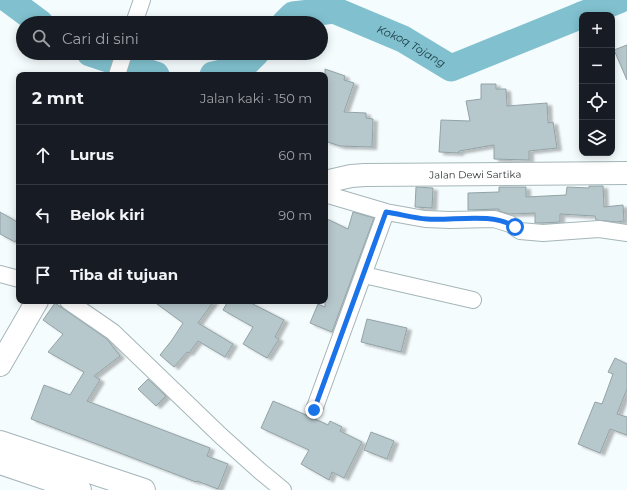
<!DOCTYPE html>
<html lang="id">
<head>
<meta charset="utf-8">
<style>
  body { margin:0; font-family:Montserrat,sans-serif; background:#242831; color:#f1f3f6 }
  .controls { position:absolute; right:12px; top:12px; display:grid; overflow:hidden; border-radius:8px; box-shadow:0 2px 10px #0003 }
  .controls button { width:36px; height:36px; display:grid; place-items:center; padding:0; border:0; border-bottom:1px solid #363941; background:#171b24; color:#f1f3f6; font:20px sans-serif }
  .stop { position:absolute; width:12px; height:12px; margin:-9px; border:3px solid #1a73e8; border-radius:50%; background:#fff }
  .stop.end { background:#1a73e8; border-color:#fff; box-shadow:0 1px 4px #0008 }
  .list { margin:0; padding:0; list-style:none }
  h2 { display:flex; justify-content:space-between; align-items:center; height:52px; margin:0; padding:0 16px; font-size:17px }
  h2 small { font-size:13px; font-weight:400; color:#9ea1a6 }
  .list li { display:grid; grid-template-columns:26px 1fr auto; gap:12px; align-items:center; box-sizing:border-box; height:60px; padding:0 16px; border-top:1px solid #363941 }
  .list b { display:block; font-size:15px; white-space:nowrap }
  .list em { font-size:13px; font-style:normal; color:#9ea1a6 }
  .icon { flex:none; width:22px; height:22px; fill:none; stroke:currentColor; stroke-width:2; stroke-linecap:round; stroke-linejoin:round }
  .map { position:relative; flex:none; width:627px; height:490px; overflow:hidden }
  .search { position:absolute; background:#171b24; box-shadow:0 2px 10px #0003; left:16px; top:16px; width:312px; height:44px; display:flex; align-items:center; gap:10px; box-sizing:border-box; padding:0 14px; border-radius:22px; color:#9ea1a6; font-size:15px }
  .panel { position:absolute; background:#171b24; box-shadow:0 2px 10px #0003; left:16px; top:72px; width:312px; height:232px; border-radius:8px }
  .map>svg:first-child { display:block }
</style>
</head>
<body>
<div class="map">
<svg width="627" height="490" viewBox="0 0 627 490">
  <defs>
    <filter id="shadow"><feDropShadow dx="4.5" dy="2.5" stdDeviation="1" flood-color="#0004"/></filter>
  </defs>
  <rect width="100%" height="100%" fill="#f5fcfe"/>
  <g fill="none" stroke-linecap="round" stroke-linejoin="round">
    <g stroke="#81c1cf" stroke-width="27">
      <path d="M9,0L40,23"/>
      <path d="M582,15L619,0"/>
      <path id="s1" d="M285,23L293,15L334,10L403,39L451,68L582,15"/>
      <path d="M90,53L156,75"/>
      <path d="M213,75L240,69L256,53"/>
    </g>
  </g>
  <path fill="#b7c8cc" stroke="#92a2a6" filter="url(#shadow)" d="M627,45V80L614,50Z
    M325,69L345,76L344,80L354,83L344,112L366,113V118L373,119L372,147L340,146L325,141Z
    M481,84H496V89H506L507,106L547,103L548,123L553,122L557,148L529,151V160L494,159V145L459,151V153L439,152L441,120L470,121L466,101L481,99Z
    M589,186H603L604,207L623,205L624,221L616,222L596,220L595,216L560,214V222L540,223H535V213L509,214L499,211V209L468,210V193L499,192V187H526V197L566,195L567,187L589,188Z
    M416,187L433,188L432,208L415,207Z
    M0,212L19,223V235L15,242L0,234Z
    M353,212L374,218L332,332L310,323L318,304L325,307V218L348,229Z
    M153,301H214L198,323L233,344L225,357L198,341L189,353L187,352L174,367L160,355L172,340L183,323Z
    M228,301H247L284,320L275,337L279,339L267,358L243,344L253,327L223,310Z
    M55,303L107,339L120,356L94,376L100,380L87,401L210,448L207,456L228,464L218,489L197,481L196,482L31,419L44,385L70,395L84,372L48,352L63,334L43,320Z
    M367,319L407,328L401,352L361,342Z
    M615,358L627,364V389L617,414L627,417V435L610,429L600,453L578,444L595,402L602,404L613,374L608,372Z
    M148,379L166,396L156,406L138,389Z
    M273,401L306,415L311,419H315L328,425L330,421L342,427L340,431L362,442L344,478L332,472L329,480L301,464L309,450L261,428Z
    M371,432L394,441L387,459L364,450Z"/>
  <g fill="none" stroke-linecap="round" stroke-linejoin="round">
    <defs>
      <path id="street" d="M134,23L142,0
        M117,75L124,53
        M325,194L386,212L425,219L450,220L494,219L510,224L520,231L543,233L599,229L627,233
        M0,274L19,279
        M364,275L473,300
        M68,301L113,332L221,436L260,471L283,490
        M314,410L386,212"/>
      <g id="secondary">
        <path id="s2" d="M325,182L351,176L365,175L627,173"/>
        <path d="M0,365L37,301"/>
      </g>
      <path id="primary" d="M0,442L144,490
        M0,463L80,490"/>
    </defs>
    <use href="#street" stroke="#a5b6b9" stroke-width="18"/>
    <use href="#secondary" stroke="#a5b6b9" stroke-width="24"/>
    <use href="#primary" stroke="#a5b6b9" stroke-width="24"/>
    <use href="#street" stroke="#fff" stroke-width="16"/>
    <use href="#secondary" stroke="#fff" stroke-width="22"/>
    <use href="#primary" stroke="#fff" stroke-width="22"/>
  </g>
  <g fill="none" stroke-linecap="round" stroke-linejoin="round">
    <path stroke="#1a73e8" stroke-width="5" d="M314,410L386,212C400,214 413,218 427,219C454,221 492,212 515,227"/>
  </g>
  <g text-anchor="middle" stroke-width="4" stroke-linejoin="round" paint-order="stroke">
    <g font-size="10" fill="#2c3234" stroke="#f5fcfe">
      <text dy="4" stroke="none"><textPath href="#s2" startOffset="151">Jalan Dewi Sartika</textPath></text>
    </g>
    <g font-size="11" font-style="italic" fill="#193940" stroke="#f5fcfe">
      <text dy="4" stroke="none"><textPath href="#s1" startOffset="138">Kokoq Tojang</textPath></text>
    </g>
  </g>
</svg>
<div class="controls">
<button>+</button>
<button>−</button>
<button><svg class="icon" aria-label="locate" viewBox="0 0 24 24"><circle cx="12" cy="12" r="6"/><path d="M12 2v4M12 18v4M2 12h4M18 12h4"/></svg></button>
<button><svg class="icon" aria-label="layers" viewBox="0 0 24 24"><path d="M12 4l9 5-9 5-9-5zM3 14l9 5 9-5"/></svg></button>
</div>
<div class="stop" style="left:515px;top:227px"></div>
<div class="stop end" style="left:314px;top:410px"></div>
<div class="search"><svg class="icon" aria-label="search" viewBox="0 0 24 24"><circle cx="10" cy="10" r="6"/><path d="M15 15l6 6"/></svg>Cari di sini</div>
<section class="panel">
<h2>2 mnt<small>Jalan kaki · 150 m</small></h2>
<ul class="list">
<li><svg class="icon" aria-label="ahead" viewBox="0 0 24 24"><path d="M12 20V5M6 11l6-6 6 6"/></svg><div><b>Lurus</b></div><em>60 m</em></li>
<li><svg class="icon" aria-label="left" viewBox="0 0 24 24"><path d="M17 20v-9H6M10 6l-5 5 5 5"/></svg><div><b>Belok kiri</b></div><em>90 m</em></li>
<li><svg class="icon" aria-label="arrive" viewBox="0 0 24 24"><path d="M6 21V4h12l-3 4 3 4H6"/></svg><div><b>Tiba di tujuan</b></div></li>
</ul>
</section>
</div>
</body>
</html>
